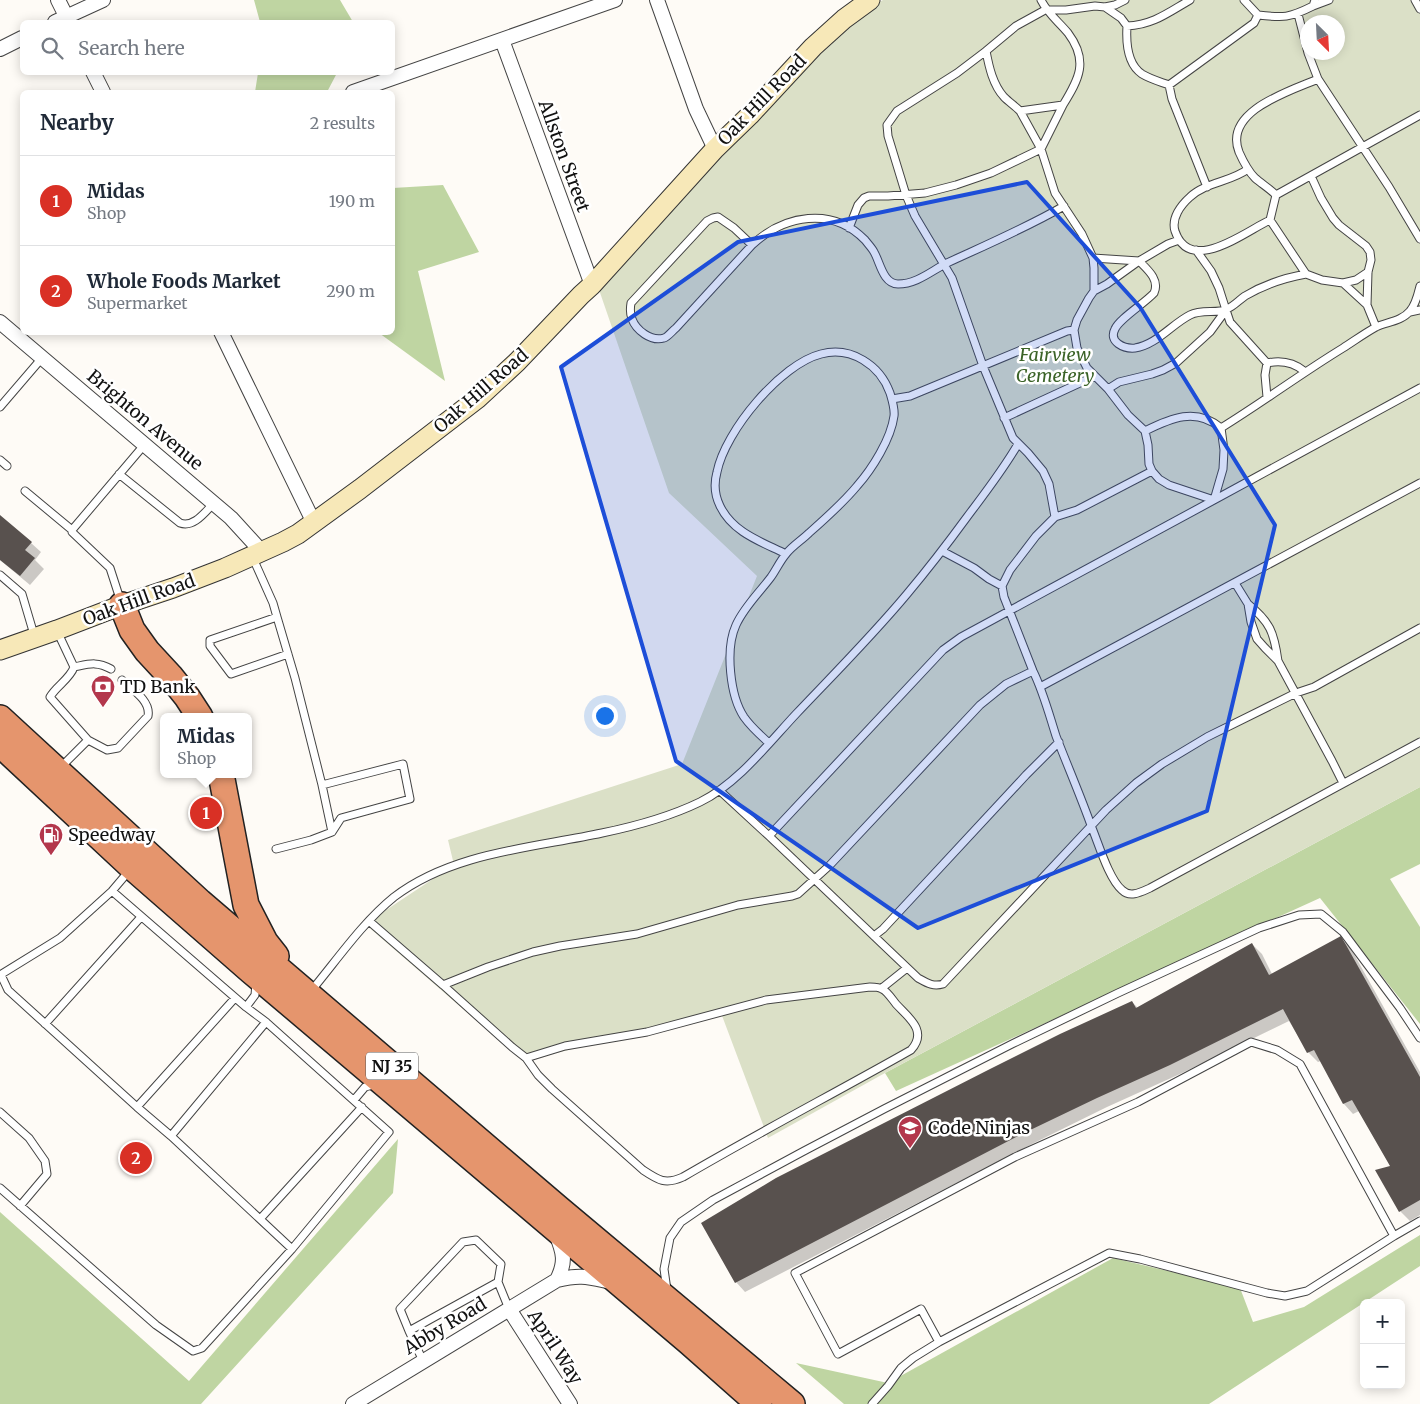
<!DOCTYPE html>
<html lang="en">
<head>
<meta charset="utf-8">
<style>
  body { margin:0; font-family:Merriweather,serif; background:#f2f2f3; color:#1f2937 }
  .controls { position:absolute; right:15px; bottom:15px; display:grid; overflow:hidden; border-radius:8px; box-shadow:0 2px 12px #0003 }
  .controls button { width:45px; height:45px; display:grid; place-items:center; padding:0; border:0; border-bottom:1px solid #e0e1e3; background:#fff; color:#1f2937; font:25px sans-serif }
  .compass { position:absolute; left:1300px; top:15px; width:45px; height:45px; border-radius:50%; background:#fff; box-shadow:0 2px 12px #0003; rotate:156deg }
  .you { position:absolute; left:604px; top:715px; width:18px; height:18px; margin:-12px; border:4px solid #fff; border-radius:50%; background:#1a73e8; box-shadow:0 0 0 8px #1a73e833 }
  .badge { display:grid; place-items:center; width:32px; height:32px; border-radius:50%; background:#d93025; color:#fff; font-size:16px; font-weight:700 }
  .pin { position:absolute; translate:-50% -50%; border:2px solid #fff; box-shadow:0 1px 5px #0006 }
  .popup { position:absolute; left:160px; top:713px; width:92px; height:65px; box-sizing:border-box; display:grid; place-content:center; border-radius:8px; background:#fff; filter:drop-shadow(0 1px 4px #0005); font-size:16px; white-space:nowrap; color:#747a83 }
  .popup b { font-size:19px; color:#1f2937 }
  .popup::after { content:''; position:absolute; left:50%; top:100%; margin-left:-10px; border:10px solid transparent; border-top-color:#fff }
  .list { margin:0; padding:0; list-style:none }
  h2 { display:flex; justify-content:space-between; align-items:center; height:65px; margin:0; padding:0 20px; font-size:21px }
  h2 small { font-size:16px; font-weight:400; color:#747a83 }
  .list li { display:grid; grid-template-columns:32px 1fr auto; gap:15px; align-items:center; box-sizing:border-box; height:90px; padding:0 20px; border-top:1px solid #e0e1e3 }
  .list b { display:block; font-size:19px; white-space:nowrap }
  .list p { margin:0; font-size:16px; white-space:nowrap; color:#747a83 }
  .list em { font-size:16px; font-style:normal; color:#747a83 }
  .icon { flex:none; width:28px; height:28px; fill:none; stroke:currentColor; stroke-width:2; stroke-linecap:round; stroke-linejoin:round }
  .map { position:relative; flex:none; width:1420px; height:1404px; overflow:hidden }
  .search { position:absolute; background:#fff; box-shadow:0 2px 12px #0003; left:20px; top:20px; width:375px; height:55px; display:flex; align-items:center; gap:12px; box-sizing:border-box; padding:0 18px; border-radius:8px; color:#747a83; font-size:19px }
  .panel { position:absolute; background:#fff; box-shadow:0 2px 12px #0003; left:20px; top:90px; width:375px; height:245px; border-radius:8px }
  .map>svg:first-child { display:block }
</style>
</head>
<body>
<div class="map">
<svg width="1420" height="1404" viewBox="0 0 1420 1404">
  <rect width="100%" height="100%" fill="#fefbf6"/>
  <path fill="#bfd5a2" d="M254,0H340L353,22H260Z
    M258,73V72L337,73L327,92H255Z
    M443,185L479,252L418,271L445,381L379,333L392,332L393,188Z
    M1420,787V864L1390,879L1420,927V1024L1320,898L896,1091L885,1073Z
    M398,1139L393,1193L201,1404H0V1212L189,1381Z
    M1420,1235V1266L1209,1404H844L796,1363L888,1383L1113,1258L1240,1288L1253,1322L1304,1307Z"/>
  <path fill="#dbe0c7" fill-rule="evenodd" d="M883,0H1420V787L885,1073L768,1138L721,1013L523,1061L365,924L454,865L448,840L682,764L757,576L669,493L596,281L838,23ZM1308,22H1338V52H1308Z"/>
  <path fill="#0003" d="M0,518L31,543L41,552L35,560L44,569L30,585L0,560Z
    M1340,938L1350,947L1420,1072V1215L1410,1221L1400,1211L1391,1167L1359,1111L1353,1114L1344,1104L1321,1061L1318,1062L1308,1052L1289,1021L1180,1074L1107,1107L1034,1143L745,1292L736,1282L1132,1002L1138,1008L1252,944L1262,954L1272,974Z"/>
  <path fill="#58514e" d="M0,515L32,542L25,550L35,558L20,576L0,560Z
    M1341,936L1420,1077V1200L1399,1212L1375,1170L1390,1166L1352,1100L1343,1104L1314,1050L1307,1053L1283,1009L1170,1065L1097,1098L1024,1133L735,1283L701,1223L776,1178L990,1069L1060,1034L1132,1001L1136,1008L1252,943L1269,975Z"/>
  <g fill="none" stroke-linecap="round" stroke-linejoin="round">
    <defs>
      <path id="lane" d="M1041,0C1048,14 1058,21 1068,33C1089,61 1079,79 1063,105L1020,111C1015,106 1009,102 1004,97C993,85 989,67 986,51L1016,26L1045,10H1066L1095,6L1105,7L1115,5L1125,0
        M1244,0L1258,15C1284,18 1289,18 1313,6L1315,0
        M1415,0L1420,9
        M1313,6L1329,0
        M1105,7L1121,18L1127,26C1153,25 1169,12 1190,0
        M1298,14L1308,53L1318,79L1389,187L1420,239
        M1127,26C1126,42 1127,64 1142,74C1150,79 1161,82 1169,85L1254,23L1258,15
        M986,51L957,73L897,111L887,125L888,136L906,195L915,216L952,278L983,366L1013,438L1028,453L1043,471L1049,484L1055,517
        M1169,85L1172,99L1207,187
        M1248,169C1231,182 1206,182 1190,197C1181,205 1171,218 1175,231C1190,276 1246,231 1270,220L1276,195L1420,115
        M1311,176L1321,198L1333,218L1339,225L1366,246L1370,252L1371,260L1368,272L1367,305L1376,327
        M1276,195C1270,189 1262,184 1255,178C1248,171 1243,161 1239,152C1223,111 1290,91 1318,79
        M718,217L734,228L752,245L676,328C672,331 668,337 664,338C651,342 636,330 632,319C630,314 630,309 631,303L707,221L713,218Z
        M1270,220L1306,274L1322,280L1343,283L1367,305
        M849,228L858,205L864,198L869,196H888L925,193L956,185L991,173L1041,149L1063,105
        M752,245C784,215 832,206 865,240C868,244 872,248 874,252C880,262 883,284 898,284C917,284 931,271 947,263C986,245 1026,228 1064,206
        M1093,258L1139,261L1168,244L1179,240
        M1343,283L1356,280L1368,272
        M1094,291L1107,284L1139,261C1148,270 1160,280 1154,293C1145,303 1119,319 1115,329C1108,342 1124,349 1135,348C1156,345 1172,324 1190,315C1202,309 1218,314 1227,309C1234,306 1239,300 1245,296C1265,284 1284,278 1306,274
        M1226,310L1230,322L1267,363L1265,375L1267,397
        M1410,312L1420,310
        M1074,330L1077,348L1087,368L1108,389L1128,415L1145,431L1148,445L1149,464L1152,471L1159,479L1169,485L1214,500L1420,388
        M1267,363C1281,360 1293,362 1304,371
        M1108,389L1119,382L1152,374L1163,370L1176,363L1210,332L1226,310L1219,288L1211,271L1196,250
        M892,399L910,396L1067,331L1074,330L1077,320L1089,298L1094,291V268L1093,258L1082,234L1055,193L1041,149L1020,111
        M0,407L42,358
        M1004,418L1095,376
        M1221,428C1263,402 1302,373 1343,348C1354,341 1365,333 1376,327C1387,322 1402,321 1410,311C1416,304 1418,294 1420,286
        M0,460L7,466
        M119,474L180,523C194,528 205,512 214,503
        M25,491L72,530V532L110,568L121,602
        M72,530L145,444
        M942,551L974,568L989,579L1002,586L1004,597L1033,671C1043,691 1049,714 1056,736C1068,767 1081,797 1092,828C1099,845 1109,879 1122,890C1130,898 1141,892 1150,888L1420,742
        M252,556L273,603L277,617L295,678L322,785L403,764L410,799L341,818L332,832L311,840L276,849
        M0,575L22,594L35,638
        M1235,583L1248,604L1251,622L1257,639L1265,648L1278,661L1332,761L1343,783
        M1002,586L1010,570L1036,536L1055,517L1077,510L1152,471
        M1248,604C1270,622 1274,632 1278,661
        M277,617L210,640V646L231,674L288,654
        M57,631L74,667
        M74,667C89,664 97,661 111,669
        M1040,687L1420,483
        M88,740L107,750L118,748L148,716C151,701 132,689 122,680
        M769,743C760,735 751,727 744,717C730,696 725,649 736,625C744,607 759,593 771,577C776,570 780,561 786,554C792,546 802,540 809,533C826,518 843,503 857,486C872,469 891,439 894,416C895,409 892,400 890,393C880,365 851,346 821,354C781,364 725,431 717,472C714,483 715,496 720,506C733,533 762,542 786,554
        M61,767L88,740L50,697C56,686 70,679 74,667
        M322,785L332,832
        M719,790L769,836L918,978C927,983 933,987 943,984L1106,810L1136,783L1162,764L1207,737L1296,693L1314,687L1420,628
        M769,836L943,650L961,637L1214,500L1223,469L1224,450L1221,428C1196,407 1171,418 1145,431
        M112,891L246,1007L255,995L256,983
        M369,921L443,985L488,967L533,952L560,946L637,934L738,905L792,896L798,894L829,866L980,705L1006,684L1033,671
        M874,936L883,929L1026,775L1059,742
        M0,975L60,938L112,891L129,871
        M1,975L8,990L137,1107L171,1136L292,1249
        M443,985L512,1047L526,1058L565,1046L647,1032L766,1000L870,987C874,987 879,987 882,989C887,991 892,999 896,1004C909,1018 928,1031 911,1050C835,1093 758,1133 683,1177C665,1185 658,1180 643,1170L552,1089L538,1075L526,1058
        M882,988L907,968
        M311,991C337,960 362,923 394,897C453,852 533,848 602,833C636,826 669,817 700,802C737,784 768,744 796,714C833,675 872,636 907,594C928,569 948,543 967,517C985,493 1003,470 1018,444
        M45,1024L141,917
        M354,1100L365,1087L377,1084
        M137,1107L235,998
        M0,1112L29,1138L45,1161L47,1174L20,1206
        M171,1136L266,1022
        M0,1188L156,1325L193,1351L202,1348L292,1249L389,1132L266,1022L246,1007
        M260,1219L362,1107
        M1394,1236L1420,1221
        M667,1290L664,1269L670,1238L681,1222L713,1200L804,1151L884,1109L1012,1044L1118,993L1259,928L1299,915L1321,914L1343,932L1400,1008L1420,1038
        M409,1331L400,1309L463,1242L476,1240L501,1264L498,1282
        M423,1361L409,1331L498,1282L509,1309
        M872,1404L888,1386L901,1368L913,1358L939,1342L1109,1253L1140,1259L1267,1293L1285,1296L1307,1291L1394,1236L1300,1064L1277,1050L1251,1042L1138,1102L1015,1157L795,1273L838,1354L921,1309L939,1342"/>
      <path id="street" d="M58,0L69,22
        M657,0L696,109L715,149
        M55,22L103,0
        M502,40L592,285
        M0,49L22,38
        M93,72L103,92
        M353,92L615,0
        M0,322L231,518L262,552
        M221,332L314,523
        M556,1234C564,1253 566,1262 557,1280
        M509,1309L570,1404
        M353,1404L557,1280C581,1274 588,1277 612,1282"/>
      <path id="secondary" d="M0,650L57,630L122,605L173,588L225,568L283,542L298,534L360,489L477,399L517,362L581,295L592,285L715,149L750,115L813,47L844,19L870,0"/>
      <path id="highway" d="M122,605L132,630L147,651L171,677L187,697L200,717
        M0,718L200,902L559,1209L792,1404
        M0,744L132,867L251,971L689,1342L759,1404
        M221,774L246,905L265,942L276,956"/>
    </defs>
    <use href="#lane" stroke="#444" stroke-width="9"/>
    <use href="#street" stroke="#444" stroke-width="16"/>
    <use href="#secondary" stroke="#333" stroke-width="21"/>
    <use href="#highway" stroke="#222" stroke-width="28"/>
    <use href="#lane" stroke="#fff" stroke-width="7"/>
    <use href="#street" stroke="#fff" stroke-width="14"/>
    <use href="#secondary" stroke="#f7e8b8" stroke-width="19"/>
    <use href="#highway" stroke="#e5956d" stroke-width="25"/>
  </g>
  <path fill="#1d4ed8" fill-opacity="0.2" stroke="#1d4ed8" stroke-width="4" stroke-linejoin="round" d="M1027,182L1140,307L1275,525L1207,811L918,928L676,761L561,367L738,242Z"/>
  <defs>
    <symbol id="bank-pin" viewBox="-11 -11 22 30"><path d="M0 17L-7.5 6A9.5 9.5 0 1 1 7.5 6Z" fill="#b3374c" stroke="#fff"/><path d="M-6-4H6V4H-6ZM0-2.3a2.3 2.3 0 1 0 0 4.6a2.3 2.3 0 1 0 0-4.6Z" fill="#fff"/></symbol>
    <symbol id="fuel-pin" viewBox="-11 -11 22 30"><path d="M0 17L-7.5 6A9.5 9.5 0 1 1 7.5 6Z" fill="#b3374c" stroke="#fff"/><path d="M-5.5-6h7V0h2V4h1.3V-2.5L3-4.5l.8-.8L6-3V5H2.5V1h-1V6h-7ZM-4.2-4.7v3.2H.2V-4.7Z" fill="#fff"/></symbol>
    <symbol id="school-pin" viewBox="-11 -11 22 30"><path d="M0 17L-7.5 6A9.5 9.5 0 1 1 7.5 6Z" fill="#b3374c" stroke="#fff"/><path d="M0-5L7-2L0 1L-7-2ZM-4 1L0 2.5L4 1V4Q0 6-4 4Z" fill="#fff"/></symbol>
  </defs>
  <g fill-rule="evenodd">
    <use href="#bank-pin" x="89" y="673" width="28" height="38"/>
    <use href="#fuel-pin" x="37" y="821" width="28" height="38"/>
    <use href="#school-pin" x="896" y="1114" width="28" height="38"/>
  </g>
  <g text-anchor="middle" stroke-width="5" stroke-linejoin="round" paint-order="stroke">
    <rect fill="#fff" stroke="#585858" stroke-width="1" x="366" y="1052.5" width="52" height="27" rx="4"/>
    <g font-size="16" font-weight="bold" fill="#111">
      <text x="392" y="1072">NJ 35</text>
    </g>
    <g font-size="18" fill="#111" stroke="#fff">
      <text transform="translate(762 100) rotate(-46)" y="6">Oak Hill Road</text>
      <text transform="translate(564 156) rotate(70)" y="6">Allston Street</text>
      <text transform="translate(481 391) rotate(-41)" y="6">Oak Hill Road</text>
      <text transform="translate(145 420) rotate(40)" y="6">Brighton Avenue</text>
      <text transform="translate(139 600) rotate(-20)" y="6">Oak Hill Road</text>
      <text transform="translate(445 1326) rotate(-31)" y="6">Abby Road</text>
      <text transform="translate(555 1347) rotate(57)" y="6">April Way</text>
    </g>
    <g font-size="18" font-style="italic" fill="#3b6327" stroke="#fff">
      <text x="1055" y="361">Fairview<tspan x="1055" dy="21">Cemetery</tspan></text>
    </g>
    <g font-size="18" fill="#111" stroke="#fff" text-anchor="start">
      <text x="120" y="693">TD Bank</text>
      <text x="68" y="841">Speedway</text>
      <text x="928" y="1134">Code Ninjas</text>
    </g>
  </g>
</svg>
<div class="controls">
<button>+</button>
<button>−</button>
</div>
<svg class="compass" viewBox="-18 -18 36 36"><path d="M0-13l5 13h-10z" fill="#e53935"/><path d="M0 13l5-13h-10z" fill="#747a83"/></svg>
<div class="you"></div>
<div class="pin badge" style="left:206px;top:813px">1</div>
<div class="popup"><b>Midas</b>Shop</div>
<div class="pin badge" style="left:136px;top:1158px">2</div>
<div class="search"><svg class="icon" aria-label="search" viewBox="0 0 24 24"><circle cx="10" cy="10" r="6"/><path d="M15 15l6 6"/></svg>Search here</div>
<section class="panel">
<h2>Nearby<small>2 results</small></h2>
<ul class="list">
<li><span class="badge">1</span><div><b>Midas</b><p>Shop</p></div><em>190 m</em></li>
<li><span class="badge">2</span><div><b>Whole Foods Market</b><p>Supermarket</p></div><em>290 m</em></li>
</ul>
</section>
</div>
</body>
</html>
